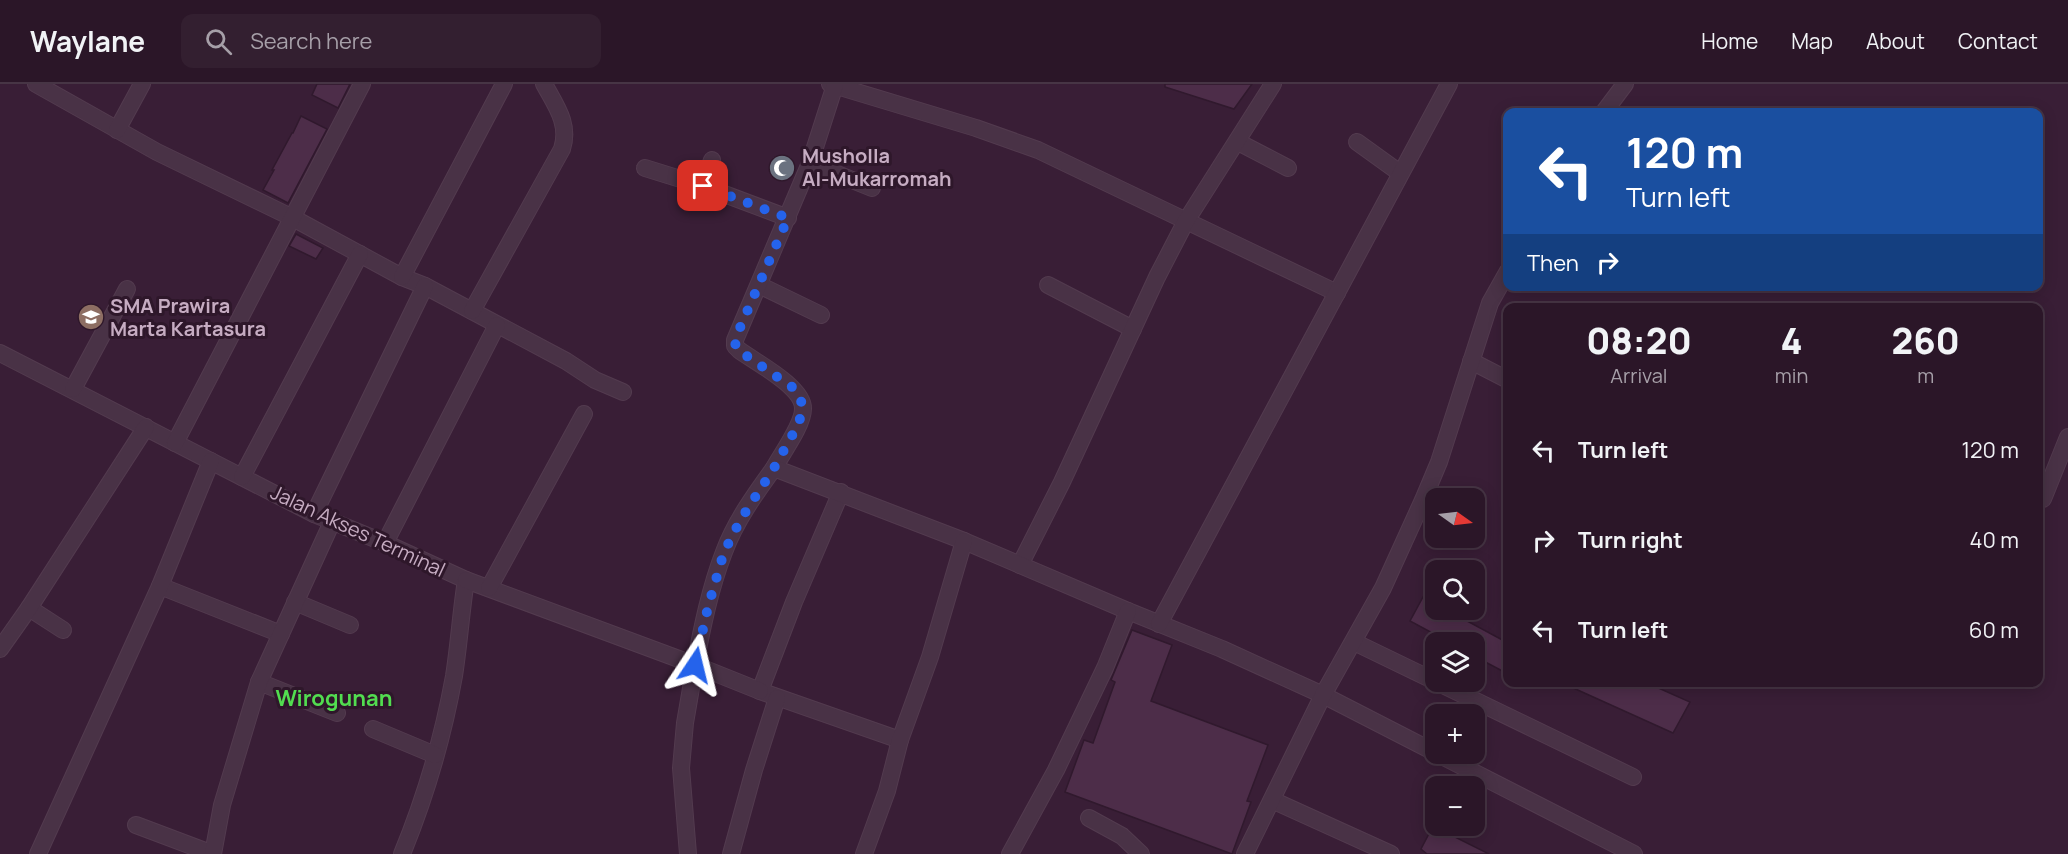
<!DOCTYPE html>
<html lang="en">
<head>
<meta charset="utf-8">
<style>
  body { margin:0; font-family:Manrope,sans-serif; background:#331f30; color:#f1f3f6; height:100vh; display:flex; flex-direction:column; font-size:22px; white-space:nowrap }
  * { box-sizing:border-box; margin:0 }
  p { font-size:20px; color:#a69fa8 }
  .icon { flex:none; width:33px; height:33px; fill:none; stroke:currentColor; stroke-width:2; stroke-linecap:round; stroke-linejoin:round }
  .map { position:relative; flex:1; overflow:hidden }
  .details { position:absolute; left:1503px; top:219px; width:540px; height:384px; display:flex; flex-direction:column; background:#2b1628; border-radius:12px; box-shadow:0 3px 15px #0003,0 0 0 2px #473545 }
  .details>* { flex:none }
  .hud { position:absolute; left:1503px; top:24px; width:540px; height:183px; border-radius:12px; box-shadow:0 3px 15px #0003,0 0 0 2px #473545; background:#1a4fa0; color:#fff; overflow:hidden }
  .needle { width:39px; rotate:104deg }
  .controls { position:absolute; left:1425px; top:404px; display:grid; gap:12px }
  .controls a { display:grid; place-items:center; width:60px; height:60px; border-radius:12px; background:#2b1628; box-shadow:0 3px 15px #0003,0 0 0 2px #473545; font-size:30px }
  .pin { position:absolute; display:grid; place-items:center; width:51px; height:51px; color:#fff; margin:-26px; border-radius:12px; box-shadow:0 3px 9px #0006 }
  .me { position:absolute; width:66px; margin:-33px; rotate:10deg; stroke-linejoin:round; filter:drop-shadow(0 0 4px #0008) }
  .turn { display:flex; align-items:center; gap:21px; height:126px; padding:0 24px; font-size:27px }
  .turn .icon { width:78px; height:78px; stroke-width:2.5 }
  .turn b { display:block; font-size:42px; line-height:51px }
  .then { display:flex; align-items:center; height:57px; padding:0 24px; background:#0003; gap:12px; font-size:22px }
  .eta { display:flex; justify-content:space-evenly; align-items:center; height:102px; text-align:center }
  .eta b { font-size:36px; font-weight:800; line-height:42px }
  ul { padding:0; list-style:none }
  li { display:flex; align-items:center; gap:18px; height:90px; padding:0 24px }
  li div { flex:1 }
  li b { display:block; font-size:22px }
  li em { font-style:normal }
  header { display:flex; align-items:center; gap:36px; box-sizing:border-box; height:84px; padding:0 30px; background:#2b1628; border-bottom:2px solid #473545 }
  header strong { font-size:28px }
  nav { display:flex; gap:33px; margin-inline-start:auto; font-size:21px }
  .search { width:420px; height:54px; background:#331f30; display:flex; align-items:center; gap:15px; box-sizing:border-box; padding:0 21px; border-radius:12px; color:#a69fa8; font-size:22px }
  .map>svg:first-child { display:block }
  .building { fill:#4d2d49; stroke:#30192d; stroke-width:1.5 }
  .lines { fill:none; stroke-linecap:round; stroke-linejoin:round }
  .minor-casing { stroke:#533b4f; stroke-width:18 }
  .minor { stroke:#493246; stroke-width:16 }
  .route { stroke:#2563eb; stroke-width:10; stroke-dasharray:0 18 }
  .labels { text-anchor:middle; stroke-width:6; stroke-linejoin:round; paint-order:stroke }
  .poi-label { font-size:20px; font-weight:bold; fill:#c6acc2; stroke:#2e172a; text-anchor:start }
  .street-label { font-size:20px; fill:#c6acc2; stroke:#2e172a }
  .quarter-label { font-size:22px; font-weight:bold; fill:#52dd50; stroke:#2e172a }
</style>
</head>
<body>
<header>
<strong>Waylane</strong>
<div class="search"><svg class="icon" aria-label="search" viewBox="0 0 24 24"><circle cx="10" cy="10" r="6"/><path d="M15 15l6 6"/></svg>Search here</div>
<nav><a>Home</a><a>Map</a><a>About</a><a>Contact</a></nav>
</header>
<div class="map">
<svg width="2068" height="770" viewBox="0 0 2068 770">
  <rect width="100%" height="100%" fill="#391e36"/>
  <!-- building -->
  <g class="building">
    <polygon points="317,0 350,0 338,24 312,11"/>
    <polygon points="1165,0 1252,0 1234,25 1165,3"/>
    <polygon points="301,32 327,45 288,119 263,106 274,86 272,86 292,49 293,49"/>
    <polygon points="296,150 323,164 316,175 289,162"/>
    <polygon points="1423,513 1436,520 1436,525 1445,525 1508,559 1508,590 1474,572 1474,558 1449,558 1410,537"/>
    <polygon points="1132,546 1172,561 1151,617 1268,661 1247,717 1251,718 1232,770 1065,708 1084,656 1093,659 1115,598 1111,596"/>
    <polygon points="1560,598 1645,598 1690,618 1673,649"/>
    <polygon points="1433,742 1489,770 1427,770 1421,765"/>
  </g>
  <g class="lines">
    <!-- minor casing -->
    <g class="minor-casing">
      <g id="minor">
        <polyline points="36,0 157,68 293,134 402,193 425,202 566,277 595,296 623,308"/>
        <polyline points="830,0 976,44 1038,66 1337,209"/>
        <polyline points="1604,28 1625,0"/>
        <polyline points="117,46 142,0"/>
        <polyline points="1238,58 1288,84"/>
        <polyline points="1357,58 1400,89"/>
        <polyline points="712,76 703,102 788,134"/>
        <polyline points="810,79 872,104"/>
        <polyline points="645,84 703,102"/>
        <polyline points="402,193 504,0"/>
        <polyline points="759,201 821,231"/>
        <polyline points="1048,201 1133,245"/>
        <path d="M472,227L562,65C570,40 556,22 544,0"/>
        <path d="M0,269L314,430L385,459L466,496C461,528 459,560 454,592C443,653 425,714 402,770"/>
        <polyline points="1471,277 1508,296"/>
        <polyline points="73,305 127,205"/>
        <polyline points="175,359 362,0"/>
        <path d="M774,384C782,369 803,341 803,325C804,303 755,278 739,266L735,262V256L810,79L835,1"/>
        <polyline points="242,393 360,170"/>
        <polyline points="841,408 794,518 760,607 900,656"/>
        <polyline points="2043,415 2068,353"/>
        <polyline points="314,430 425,202"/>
        <polyline points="385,459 497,241"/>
        <polyline points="1020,481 1062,398 1157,193 1186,137 1273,0"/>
        <path d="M466,496L695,581C702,544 710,504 724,468C735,438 755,410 774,384L964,457L1128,527L1222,565L1323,611L1436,669"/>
        <polyline points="160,502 281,550"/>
        <polyline points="489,504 584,330"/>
        <polyline points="295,518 350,541"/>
        <polyline points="29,524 63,546"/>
        <polyline points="1159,540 1449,0"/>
        <polyline points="1354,558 1633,693"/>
        <polyline points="0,565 29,524 146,343"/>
        <polyline points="259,598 337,629"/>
        <polyline points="373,645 435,671"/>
        <polyline points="1436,669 1634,770"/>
        <polyline points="1272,716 1391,770"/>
        <polyline points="1089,734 1122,752 1141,770"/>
        <polyline points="136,741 213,770"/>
        <polyline points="38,770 160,502 211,377"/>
        <polyline points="213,770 222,721 259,598 332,438"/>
        <polyline points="688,770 681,684 685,639 695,581 760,607"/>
        <polyline points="731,770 754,686 777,614"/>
        <polyline points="864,770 887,707 900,656 930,573 964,457"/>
        <polyline points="1010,770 1056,686 1105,584 1128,527"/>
        <polyline points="1245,770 1323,611 1383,504 1423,416 1439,378 1490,219 1508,187"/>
      </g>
    </g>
    <!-- minor -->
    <use href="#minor" class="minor"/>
  </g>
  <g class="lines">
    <!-- route -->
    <polyline class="route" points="695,581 708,523 724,468 741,435 774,384 798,341 803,325 800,313 792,303 738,266 735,262 739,246 788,134 703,102"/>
  </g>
  <!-- icons -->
  <defs>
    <g id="mosque-disc" transform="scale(1.35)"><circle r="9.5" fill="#6b7280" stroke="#2e172a"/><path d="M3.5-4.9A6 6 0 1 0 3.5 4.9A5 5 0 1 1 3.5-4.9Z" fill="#fff"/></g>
    <g id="school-disc" transform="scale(1.35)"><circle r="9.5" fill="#8d6e63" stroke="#2e172a"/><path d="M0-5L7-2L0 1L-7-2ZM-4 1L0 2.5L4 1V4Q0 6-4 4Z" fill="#fff"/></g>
  </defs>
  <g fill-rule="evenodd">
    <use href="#mosque-disc" x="782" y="84"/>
    <use href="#school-disc" x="91" y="233"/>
  </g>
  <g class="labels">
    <!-- poi labels -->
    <g class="poi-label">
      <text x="802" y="79">Musholla<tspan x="802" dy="23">Al-Mukarromah</tspan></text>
      <text x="110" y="229">SMA Prawira<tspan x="110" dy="23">Marta Kartasura</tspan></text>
    </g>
    <!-- street labels -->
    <g class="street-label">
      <text transform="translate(358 447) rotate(25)" y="7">Jalan Akses Terminal</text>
    </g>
    <!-- quarter labels -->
    <g class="quarter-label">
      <text x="334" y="622">Wirogunan</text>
    </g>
  </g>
</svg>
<div class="controls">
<a><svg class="needle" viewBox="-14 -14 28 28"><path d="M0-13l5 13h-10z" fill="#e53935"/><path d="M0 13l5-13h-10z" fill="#a69fa8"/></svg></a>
<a><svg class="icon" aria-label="search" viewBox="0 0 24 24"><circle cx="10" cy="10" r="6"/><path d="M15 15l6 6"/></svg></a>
<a><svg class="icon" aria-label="layers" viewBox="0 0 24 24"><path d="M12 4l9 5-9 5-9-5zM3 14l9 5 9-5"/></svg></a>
<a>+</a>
<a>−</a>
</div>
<div class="pin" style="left:703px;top:102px;background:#d93025"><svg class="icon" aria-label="arrive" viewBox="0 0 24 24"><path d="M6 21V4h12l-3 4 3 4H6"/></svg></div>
<svg class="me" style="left:695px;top:581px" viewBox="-20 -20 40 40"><path d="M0-17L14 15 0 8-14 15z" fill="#2563eb" stroke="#fff" stroke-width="4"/></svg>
<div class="hud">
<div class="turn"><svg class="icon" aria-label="left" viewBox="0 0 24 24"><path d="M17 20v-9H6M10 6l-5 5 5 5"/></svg><div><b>120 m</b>Turn left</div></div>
<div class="then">Then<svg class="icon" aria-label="right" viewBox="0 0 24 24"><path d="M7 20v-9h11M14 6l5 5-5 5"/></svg></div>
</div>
<section class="details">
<div class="eta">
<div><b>08:20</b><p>Arrival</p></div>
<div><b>4</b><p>min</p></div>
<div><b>260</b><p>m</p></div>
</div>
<ul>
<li><svg class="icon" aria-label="left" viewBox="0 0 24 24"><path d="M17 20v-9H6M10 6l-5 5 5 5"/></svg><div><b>Turn left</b></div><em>120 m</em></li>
<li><svg class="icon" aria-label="right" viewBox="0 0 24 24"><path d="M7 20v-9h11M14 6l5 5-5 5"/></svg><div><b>Turn right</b></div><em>40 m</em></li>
<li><svg class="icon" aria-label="left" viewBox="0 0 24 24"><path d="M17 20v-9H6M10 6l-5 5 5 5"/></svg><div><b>Turn left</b></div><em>60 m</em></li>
</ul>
</section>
</div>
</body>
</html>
